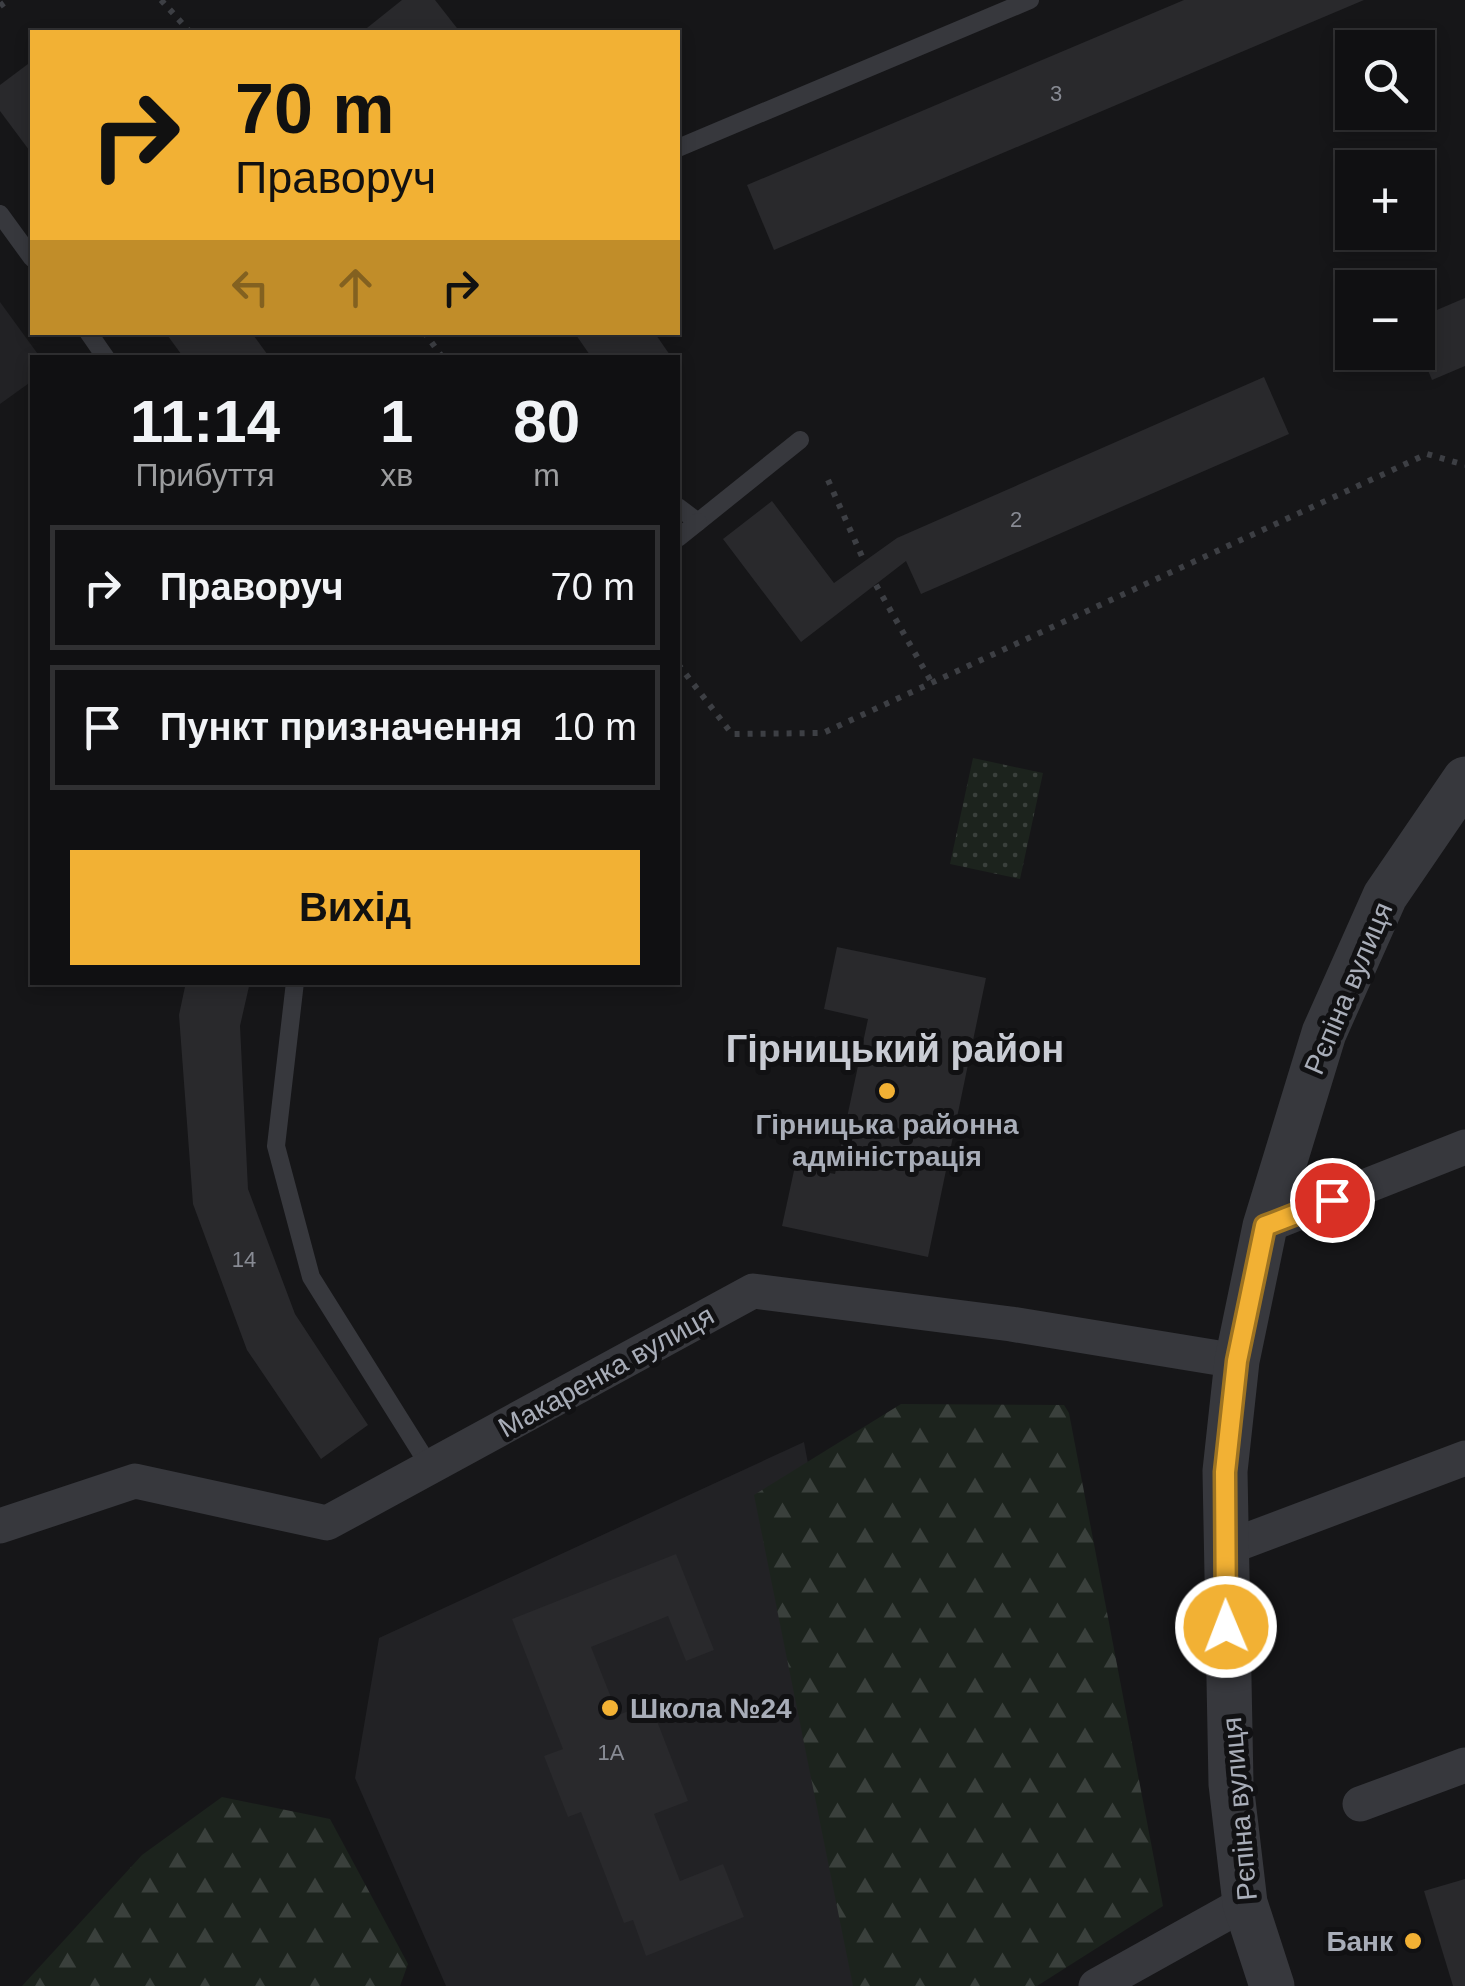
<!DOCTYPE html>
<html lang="uk">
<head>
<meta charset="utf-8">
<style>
  body { margin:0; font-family:Helvetica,sans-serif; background:#1e1e20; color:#f1f3f6; height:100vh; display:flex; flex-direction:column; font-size:38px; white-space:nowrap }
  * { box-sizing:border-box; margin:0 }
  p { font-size:32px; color:#9c9d9f }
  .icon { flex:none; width:55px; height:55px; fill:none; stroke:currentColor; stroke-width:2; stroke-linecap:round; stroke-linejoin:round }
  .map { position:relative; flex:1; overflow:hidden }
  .side { position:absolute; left:30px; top:355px; width:650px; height:630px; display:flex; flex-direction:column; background:#101012; border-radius:0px; box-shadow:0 5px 15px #0003,0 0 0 2px #303032 }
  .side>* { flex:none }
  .top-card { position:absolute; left:30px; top:30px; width:650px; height:305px; border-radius:0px; box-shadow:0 5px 15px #0003,0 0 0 2px #303032; background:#f2b134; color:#111; overflow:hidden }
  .tools { position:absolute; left:1335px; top:30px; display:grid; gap:20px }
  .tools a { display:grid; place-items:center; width:100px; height:100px; border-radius:0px; background:#101012; box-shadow:0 5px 15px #0003,0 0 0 2px #303032; font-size:50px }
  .pin { position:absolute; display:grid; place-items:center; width:85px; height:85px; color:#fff; margin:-42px; border:5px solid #fff; border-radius:50%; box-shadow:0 2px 10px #0007 }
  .me { position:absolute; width:110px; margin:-55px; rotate:359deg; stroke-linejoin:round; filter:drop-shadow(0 0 8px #0008) }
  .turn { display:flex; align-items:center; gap:35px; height:210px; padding:0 40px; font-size:45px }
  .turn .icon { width:130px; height:130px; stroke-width:2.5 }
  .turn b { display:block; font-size:70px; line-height:85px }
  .lanes { display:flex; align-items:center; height:95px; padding:0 40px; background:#0003; justify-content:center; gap:50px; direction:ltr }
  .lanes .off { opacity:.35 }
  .eta { display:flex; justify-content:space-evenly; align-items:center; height:170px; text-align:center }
  .eta b { font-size:60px; font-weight:800; line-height:70px }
  .primary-button { display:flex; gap:20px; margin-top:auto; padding:20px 40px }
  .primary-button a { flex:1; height:115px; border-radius:0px; background:#f2b134; color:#111; font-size:40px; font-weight:800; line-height:115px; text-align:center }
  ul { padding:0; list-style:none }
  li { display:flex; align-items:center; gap:30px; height:125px; margin:0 20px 15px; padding:0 20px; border:5px solid #303032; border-radius:0px }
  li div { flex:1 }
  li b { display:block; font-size:38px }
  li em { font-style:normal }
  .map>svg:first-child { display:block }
  .built { fill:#222225 }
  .forest { fill:url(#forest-firs) }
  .park { fill:url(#park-dots) }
  .building { fill:#29292c }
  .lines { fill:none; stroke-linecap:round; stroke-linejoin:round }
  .path { stroke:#3d3f44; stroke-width:6; stroke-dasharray:5 8; stroke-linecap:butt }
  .service { stroke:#37383d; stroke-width:18 }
  .minor { stroke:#37383d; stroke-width:35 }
  .tertiary { stroke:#37383d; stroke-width:45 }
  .route-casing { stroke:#9d7322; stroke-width:25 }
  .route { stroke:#f2b134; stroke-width:18 }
  .poi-dot { fill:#f2b134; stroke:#111113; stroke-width:4 }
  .labels { text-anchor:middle; stroke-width:10; stroke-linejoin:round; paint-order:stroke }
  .number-label { font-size:22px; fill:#888b94 }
  .street-label { font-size:28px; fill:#a8adb8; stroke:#111113 }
  .poi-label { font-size:28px; font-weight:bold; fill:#a8adb8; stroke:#111113 }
  .district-label { font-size:38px; font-weight:bold; fill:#c9ccd4; stroke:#111113 }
</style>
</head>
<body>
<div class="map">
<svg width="1465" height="1986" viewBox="0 0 1465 1986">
  <defs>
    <pattern id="forest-firs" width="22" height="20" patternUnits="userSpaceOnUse" patternTransform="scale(2.5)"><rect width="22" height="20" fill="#1c231d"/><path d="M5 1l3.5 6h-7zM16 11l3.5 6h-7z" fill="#3a403c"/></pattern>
    <pattern id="park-dots" width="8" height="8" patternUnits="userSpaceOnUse" patternTransform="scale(2.5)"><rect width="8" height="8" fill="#1c231d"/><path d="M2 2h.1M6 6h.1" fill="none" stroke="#3a403c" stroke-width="1.8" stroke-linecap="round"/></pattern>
  </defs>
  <rect width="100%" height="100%" fill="#161618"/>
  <!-- built -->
  <g class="built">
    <polygon points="0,302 40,357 32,358 32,381 0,404"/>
    <polygon points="804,1442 906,1986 446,1986 355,1778 379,1638"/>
  </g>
  <!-- forest -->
  <g class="forest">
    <polygon points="901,1404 1064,1405 1069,1413 1163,1906 1037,1986 853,1986 754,1495"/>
    <polygon points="222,1797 330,1819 408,1964 400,1986 22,1986 142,1855"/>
  </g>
  <!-- park -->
  <polygon class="park" points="973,758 1043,773 1020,879 950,864"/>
  <!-- building -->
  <g class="building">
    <polygon points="402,0 435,0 460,32 362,32"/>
    <polygon points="1184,0 1364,0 774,250 747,185"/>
    <polygon points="32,61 32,154 0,111 0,85"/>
    <polygon points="1465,298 1465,366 1432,380 1418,346 1418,318"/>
    <polygon points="165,332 251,332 270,358 184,358"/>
    <polygon points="574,332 654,332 672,358 592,358"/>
    <polygon points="1264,377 1289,434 921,594 906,561 801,642 723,539 772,501 834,583 897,538"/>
    <polygon points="837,947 986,978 928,1257 782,1226 795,1166 835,1174 868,1019 824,1009"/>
    <polygon points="186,982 250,982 240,1026 248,1189 295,1314 368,1425 321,1459 247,1350 193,1204 179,1015"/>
    <polygon points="676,1554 714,1650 686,1661 668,1616 591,1647 618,1715 650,1703 688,1801 654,1814 680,1881 723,1864 744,1917 646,1956 633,1920 624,1923 581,1812 568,1817 544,1756 563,1749 512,1619"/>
    <polygon points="1465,1879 1465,1986 1453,1986 1424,1891"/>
  </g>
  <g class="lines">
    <!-- path -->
    <g class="path">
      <polyline points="161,0 190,32"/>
      <polyline points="0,6 8,0"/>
      <polyline points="424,332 443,358"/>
      <polyline points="828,480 864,561"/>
      <polyline points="876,585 932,683"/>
      <polyline points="678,664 732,734 823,733 1427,454 1465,465"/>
    </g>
    <!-- service -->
    <g class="service">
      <polyline points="678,148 1030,0"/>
      <polyline points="0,214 32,258"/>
      <polyline points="88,332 106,358"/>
      <polyline points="678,507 698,522 800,440"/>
      <polyline points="678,538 698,522"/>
      <polyline points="295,982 276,1146 311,1277 430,1467"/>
    </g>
    <!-- minor -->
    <g class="minor">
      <polyline points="1265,1226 1465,1147"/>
      <polyline points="0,1526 135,1481 327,1523 753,1291 1011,1324 1237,1361"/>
      <polyline points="1224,1549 1465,1458"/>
      <polyline points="1360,1804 1465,1765"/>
      <polyline points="1096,1986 1245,1903"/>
    </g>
    <!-- tertiary -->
    <polyline class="tertiary" points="1272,1986 1245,1903 1231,1784 1225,1471 1237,1361 1265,1226 1324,1033 1385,896 1465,779"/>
  </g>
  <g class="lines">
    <!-- route casing -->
    <g class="route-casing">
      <polyline id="route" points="1226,1627 1225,1472 1237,1361 1265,1226 1332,1200"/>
    </g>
    <!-- route -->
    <use href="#route" class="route"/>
  </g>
  <!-- markers -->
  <g class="poi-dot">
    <circle cx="887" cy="1091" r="10"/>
    <circle cx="610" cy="1708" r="10"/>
    <circle cx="1413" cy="1941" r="10"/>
  </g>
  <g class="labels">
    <!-- number labels -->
    <g class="number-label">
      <text x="1056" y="101">3</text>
      <text x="1016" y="527">2</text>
      <text x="244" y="1267">14</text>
      <text x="611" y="1760">1А</text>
    </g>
    <!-- street labels -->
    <g class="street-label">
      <text transform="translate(1348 988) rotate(-67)" y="10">Рєпіна вулиця</text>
      <text transform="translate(606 1371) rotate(-29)" y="10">Макаренка вулиця</text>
      <text transform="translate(1239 1809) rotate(-95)" y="10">Рєпіна вулиця</text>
    </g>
    <!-- poi labels -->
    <g class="poi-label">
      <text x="887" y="1134">Гірницька районна<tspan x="887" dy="32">адміністрація</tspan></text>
      <text x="630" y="1718" text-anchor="start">Школа №24</text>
      <text x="1393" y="1951" text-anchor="end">Банк</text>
    </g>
    <!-- district labels -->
    <g class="district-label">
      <text x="895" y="1062">Гірницький район</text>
    </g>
  </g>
</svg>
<div class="tools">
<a><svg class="icon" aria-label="search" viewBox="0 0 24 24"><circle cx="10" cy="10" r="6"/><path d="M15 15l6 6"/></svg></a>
<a>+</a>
<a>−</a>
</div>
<div class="pin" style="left:1332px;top:1200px;background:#d93025"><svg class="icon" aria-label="arrive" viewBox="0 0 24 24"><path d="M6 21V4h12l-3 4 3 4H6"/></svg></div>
<svg class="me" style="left:1226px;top:1627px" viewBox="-20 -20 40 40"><circle r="17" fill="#f2b134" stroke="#fff" stroke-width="3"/><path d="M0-11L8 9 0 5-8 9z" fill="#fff"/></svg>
<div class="top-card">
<div class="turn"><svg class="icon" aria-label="right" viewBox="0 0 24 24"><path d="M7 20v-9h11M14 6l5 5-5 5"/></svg><div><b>70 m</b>Праворуч</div></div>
<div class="lanes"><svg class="icon off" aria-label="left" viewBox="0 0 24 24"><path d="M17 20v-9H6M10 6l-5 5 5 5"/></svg><svg class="icon off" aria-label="ahead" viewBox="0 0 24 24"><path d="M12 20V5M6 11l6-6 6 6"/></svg><svg class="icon" aria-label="right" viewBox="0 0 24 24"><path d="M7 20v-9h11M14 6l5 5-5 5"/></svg></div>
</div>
<section class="side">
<div class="eta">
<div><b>11:14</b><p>Прибуття</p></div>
<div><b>1</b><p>хв</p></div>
<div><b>80</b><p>m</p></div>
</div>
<ul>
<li><svg class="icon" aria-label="right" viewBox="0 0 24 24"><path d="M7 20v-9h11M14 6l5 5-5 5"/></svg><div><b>Праворуч</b></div><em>70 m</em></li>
<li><svg class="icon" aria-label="arrive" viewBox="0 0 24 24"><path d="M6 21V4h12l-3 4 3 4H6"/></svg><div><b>Пункт призначення</b></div><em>10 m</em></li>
</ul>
<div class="primary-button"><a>Вихід</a></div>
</section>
</div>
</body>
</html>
